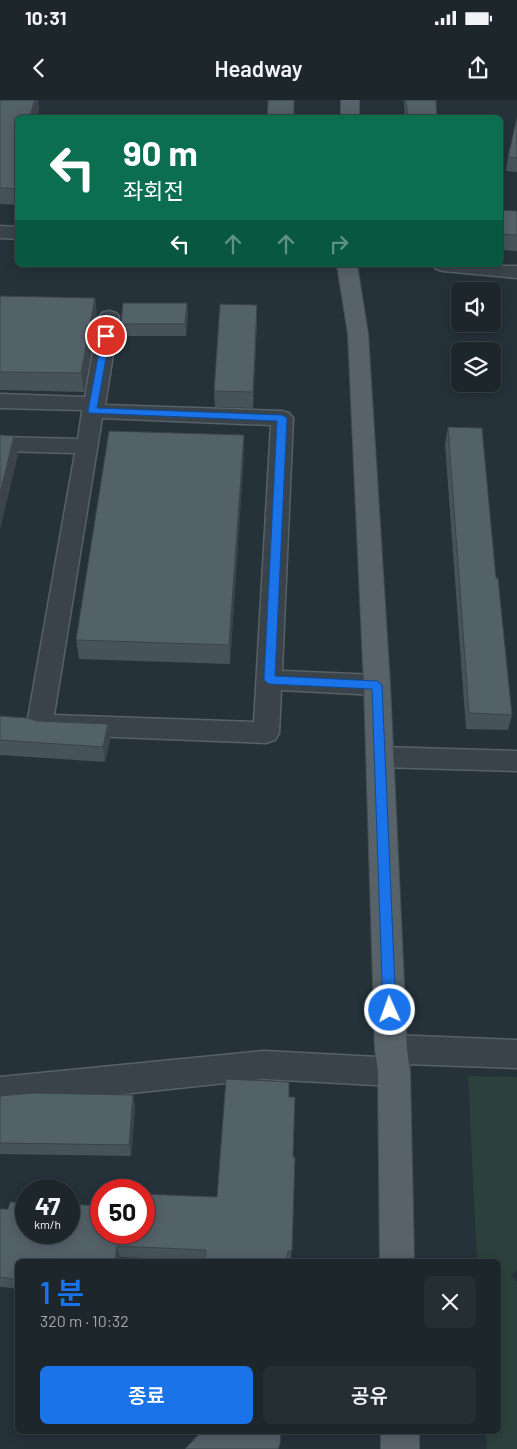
<!DOCTYPE html>
<html lang="ko">
<head>
<meta charset="utf-8">
<style>
  body { margin:0; font-family:Barlow,"Noto Sans KR",sans-serif; background:#252e33; color:#f1f3f6; height:100vh; display:flex; flex-direction:column; font-size:19px; white-space:nowrap }
  * { box-sizing:border-box; margin:0 }
  p { font-size:16px; color:#a0a5a9 }
  .icon { flex:none; width:28px; height:28px; fill:none; stroke:currentColor; stroke-width:2; stroke-linecap:round; stroke-linejoin:round }
  .map { position:relative; flex:1; overflow:hidden }
  .drawer { position:absolute; left:15px; top:1159px; width:486px; height:175px; display:flex; flex-direction:column; background:#1c262b; border-radius:8px; box-shadow:0 2px 12px #0003,0 0 0 1px #3a4347 }
  .drawer>* { flex:none }
  .banner { position:absolute; left:15px; top:15px; width:488px; height:152px; border-radius:8px; box-shadow:0 2px 12px #0003,0 0 0 1px #3a4347; background:#0b6e4f; color:#fff; overflow:hidden }
  .buttons { position:absolute; left:451px; top:182px; display:grid; gap:10px }
  .buttons a { display:grid; place-items:center; width:50px; height:50px; border-radius:8px; background:#1c262b; box-shadow:0 2px 12px #0003,0 0 0 1px #3a4347; font-size:25px }
  .speed { position:absolute; left:15px; top:1079px; display:flex; gap:10px; font-size:25px; font-weight:700; text-align:center }
  .speed>* { display:grid; place-content:center; width:65px; height:65px; border-radius:50%; background:#1c262b; box-shadow:0 2px 12px #0003,0 0 0 1px #3a4347; line-height:1 }
  .speed small { font-size:12px; font-weight:400 }
  .speed .limit { border:8px solid #d22; background:#fff; color:#111 }
  .pin { position:absolute; display:grid; place-items:center; width:42px; height:42px; color:#fff; margin:-21px; border:2px solid #fff; border-radius:50%; box-shadow:0 1px 5px #0007 }
  .me { position:absolute; width:55px; margin:-28px; rotate:358deg; stroke-linejoin:round; filter:drop-shadow(0 0 4px #0008) }
  .turn { display:flex; align-items:center; gap:18px; height:105px; padding:0 25px; font-size:22px }
  .turn .icon { width:65px; height:65px; stroke-width:2.5 }
  .turn b { display:block; font-size:35px; line-height:42px }
  .lanes { display:flex; align-items:center; height:48px; padding:0 25px; background:#0003; justify-content:center; gap:25px; direction:ltr }
  .lanes .off { opacity:.35 }
  .round { display:grid; place-items:center; flex:none; width:52px; height:52px; border-radius:8px; background:#252e33 }
  .head { display:flex; align-items:center; justify-content:space-between; height:85px; padding:0 25px }
  h1 { font-size:30px; font-weight:600; line-height:38px; color:#1a73e8 }
  .button { display:flex; gap:10px; margin-top:auto; padding:10px 25px }
  .button a { flex:1; height:58px; border-radius:8px; background:#1a73e8; color:#fff; font-size:20px; font-weight:600; line-height:58px; text-align:center }
  .button a+a { background:#252e33; color:#f1f3f6 }
  .status { display:flex; justify-content:space-between; align-items:center; height:35px; padding:0 25px; background:#1c262b; direction:ltr }
  .status svg { height:14px; fill:currentColor }
  header { display:flex; justify-content:space-between; align-items:center; height:65px; padding:0 25px; background:#1c262b; font-size:22px; font-weight:600 }
  .map>svg:first-child { display:block }
  .green { fill:#2d413c }
  .lines { fill:none; stroke-linecap:round; stroke-linejoin:round }
  .minor-casing { stroke:#576167; stroke-width:3 }
  .major-casing { stroke:#454f55; stroke-width:2 }
  .minor { fill:#394349; fill-rule:evenodd }
  .major { fill:#576369; fill-rule:evenodd }
  .wall { fill:#47535a }
  .shaded-wall { fill:#3a444a }
  .building { fill:#536169; stroke:#3a444a }
  .route { fill:#1a73e8; stroke:#114b97 }
</style>
</head>
<body>
<div class="status"><b>10:31</b><svg viewBox="0 0 49 12"><path d="M0 12V9h3v3zM5 12V6h3v6zM10 12V3h3v9zM15 12V0h3v12zM26 1h20v11H26zM47 4h2v5h-2z"/></svg></div>
<header><svg class="icon" aria-label="back" viewBox="0 0 24 24"><path d="M15 5l-7 7 7 7"/></svg>Headway<svg class="icon" aria-label="share" viewBox="0 0 24 24"><path d="M12 15V3M7 8l5-5 5 5M5 13v7h14v-7"/></svg></header>
<div class="map">
<svg width="517" height="1349" viewBox="0 0 517 1349">
  <rect width="100%" height="100%" fill="#253239"/>
  <!-- green -->
  <polygon class="green" points="468,976 517,977 517,1170 511,1175 517,1182 517,1349 487,1349 486,1331 499,1331 499,1161 477,1161"/>
  <g class="lines">
    <!-- minor casing -->
    <g class="minor-casing">
      <g id="minor">
        <polygon points="0,126 18,127 18,139 0,138"/>
        <polygon points="433,165 517,166 517,178 443,171 436,169"/>
        <path d="M109,211L116,213L119,217L105,305L282,311L289,313L293,318L282,571L377,575L386,578L389,585L386,592L377,595L281,590L279,633L275,640L266,643L40,634L31,631L27,624L75,353L0,351V337L78,339L82,312V310L0,308V294L85,297L99,217L102,213ZM102,318L271,325L254,622L54,615Z"/>
        <polygon points="380,647 517,651 517,671 380,667 371,664 367,657 371,650"/>
        <polygon points="391,935 517,940 517,968 406,964 409,972 405,982 394,986 264,979 0,1007 0,977 264,951 379,957 376,949 380,939"/>
      </g>
    </g>
    <!-- major casing -->
    <g class="major-casing">
      <g id="major">
        <rect x="341" y="0" width="18" height="18"/>
        <polygon points="337,165 357,165 368,234 390,585 407,949 410,972 414,1161 380,1161 378,972 375,949 364,585 348,234"/>
        <rect x="381" y="1331" width="38" height="18"/>
      </g>
    </g>
    <!-- minor -->
    <use href="#minor" class="minor"/>
    <!-- major -->
    <use href="#major" class="major"/>
  </g>
  <!-- wall -->
  <g class="wall">
    <polygon points="0,0 39,10 37,18 18,18 18,105 0,104"/>
    <polygon points="404,0 436,0 437,18 405,18"/>
    <polygon points="517,17 517,72 506,71 508,57"/>
    <polygon points="500,110 517,111 517,151 500,150"/>
    <polygon points="0,196 95,198 97,217 84,292 0,290"/>
    <polygon points="187,203 188,215 186,236 122,236 121,224"/>
    <polygon points="257,205 257,221 253,308 215,307 214,291"/>
    <polygon points="448,327 496,478 512,615 508,630 466,629 445,344"/>
    <polygon points="244,354 230,564 79,559 76,540"/>
    <polygon points="0,616 37,621 108,624 110,639 105,662 0,655"/>
    <polygon points="133,995 135,1007 131,1056 0,1054 0,996"/>
    <polygon points="289,997 293,1057 291,1161 205,1161 120,1157 119,1161 18,1161 18,1195 13,1188 0,1187 0,1109 101,1132 217,1097"/>
  </g>
  <!-- shaded-wall -->
  <g class="shaded-wall">
    <polygon points="35,0 38,0 39,10 37,18 29,18"/>
    <polygon points="95,198 97,217 84,292 81,273"/>
    <polygon points="187,203 188,215 186,236 185,224"/>
    <polygon points="257,205 257,221 253,308 253,292"/>
    <polygon points="244,335 244,354 230,564 229,545"/>
    <polygon points="14,336 18,355 0,430 0,394"/>
    <polygon points="108,624 110,639 105,662 103,647"/>
    <polygon points="133,995 135,1007 131,1056 129,1045"/>
    <polygon points="117,1146 120,1157 119,1161 115,1161"/>
  </g>
  <!-- building -->
  <g class="building">
    <polygon points="0,0 35,0 29,18 18,18 18,89 0,88"/>
    <polygon points="268,0 294,0 294,18 267,18"/>
    <polygon points="406,0 436,0 437,18 408,18"/>
    <polygon points="517,17 517,58 508,57"/>
    <polygon points="500,110 517,111 517,135 500,134"/>
    <polygon points="0,196 95,198 81,273 0,272"/>
    <polygon points="123,203 187,203 185,224 121,224"/>
    <polygon points="220,204 257,205 253,292 214,291"/>
    <polygon points="448,327 482,328 496,478 498,478 512,615 469,613"/>
    <polygon points="109,331 244,335 229,545 76,540"/>
    <polygon points="0,335 14,336 0,394"/>
    <polygon points="0,616 28,618 37,621 108,624 103,647 0,640"/>
    <polygon points="226,979 289,982 289,997 295,997 293,1057 295,1057 292,1151 288,1151 287,1161 205,1161 206,1150 117,1146 115,1161 18,1161 18,1186 11,1185 13,1179 0,1177 0,1109 8,1109 10,1102 26,1103 26,1132 69,1132 69,1104 101,1106 101,1132 144,1132 144,1094 217,1097"/>
    <polygon points="33,993 133,995 129,1045 0,1043 0,996"/>
    <polygon points="202,1331 281,1331 280,1345 278,1349 185,1349"/>
  </g>
  <!-- route -->
  <polygon class="route" points="106,233 110,236 97,308 282,315 287,318 275,576 377,581 382,585 396,910 394,914 390,915 385,914 383,910 372,589 269,584 264,580 277,321 89,313 88,311 102,236"/>
</svg>
<div class="buttons">
<a><svg class="icon" aria-label="sound" viewBox="0 0 24 24"><path d="M4 9h4l5-4v14l-5-4H4zM17 9q2 3 0 6"/></svg></a>
<a><svg class="icon" aria-label="layers" viewBox="0 0 24 24"><path d="M12 4l9 5-9 5-9-5zM3 14l9 5 9-5"/></svg></a>
</div>
<div class="speed"><div>47<small>km/h</small></div><div class="limit">50</div></div>
<div class="pin" style="left:106px;top:236px;background:#d93025"><svg class="icon" aria-label="arrive" viewBox="0 0 24 24"><path d="M6 21V4h12l-3 4 3 4H6"/></svg></div>
<svg class="me" style="left:390px;top:910px" viewBox="-20 -20 40 40"><circle r="17" fill="#1a73e8" stroke="#fff" stroke-width="3"/><path d="M0-11L8 9 0 5-8 9z" fill="#fff"/></svg>
<div class="banner">
<div class="turn"><svg class="icon" aria-label="left" viewBox="0 0 24 24"><path d="M17 20v-9H6M10 6l-5 5 5 5"/></svg><div><b>90 m</b>좌회전</div></div>
<div class="lanes"><svg class="icon" aria-label="left" viewBox="0 0 24 24"><path d="M17 20v-9H6M10 6l-5 5 5 5"/></svg><svg class="icon off" aria-label="ahead" viewBox="0 0 24 24"><path d="M12 20V5M6 11l6-6 6 6"/></svg><svg class="icon off" aria-label="ahead" viewBox="0 0 24 24"><path d="M12 20V5M6 11l6-6 6 6"/></svg><svg class="icon off" aria-label="right" viewBox="0 0 24 24"><path d="M7 20v-9h11M14 6l5 5-5 5"/></svg></div>
</div>
<section class="drawer">
<div class="head"><div><h1>1 분</h1><p>320 m · 10:32</p></div><a class="round"><svg class="icon" aria-label="close" viewBox="0 0 24 24"><path d="M6 6l12 12M18 6L6 18"/></svg></a></div>
<div class="button"><a>종료</a><a>공유</a></div>
</section>
</div>
</body>
</html>
